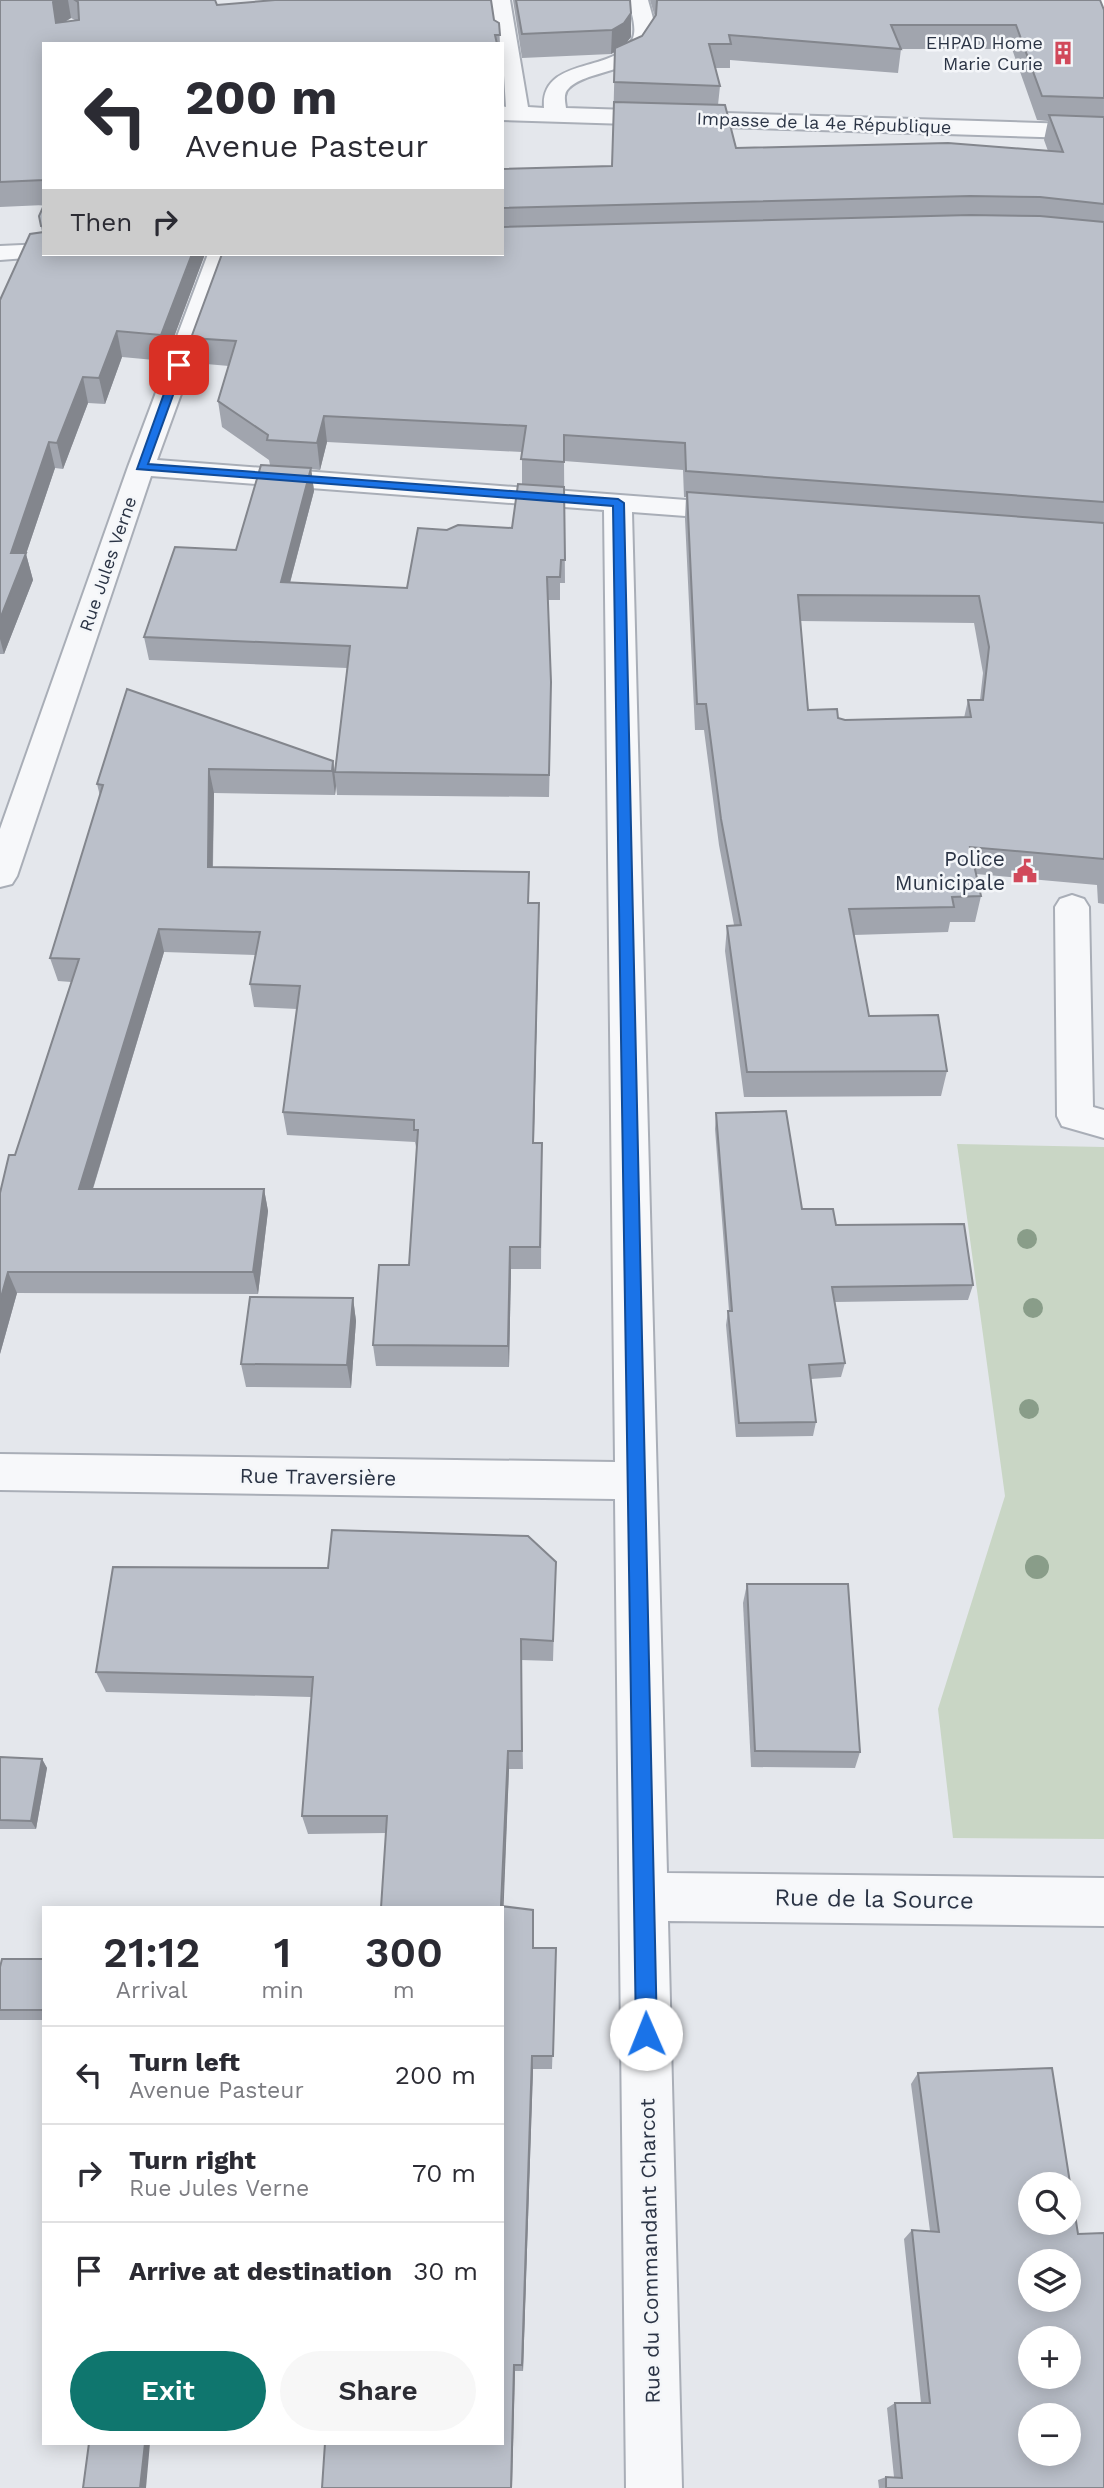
<!DOCTYPE html>
<html lang="en">
<head>
<meta charset="utf-8">
<style>
  body { margin:0; font-family:"Work Sans",sans-serif; background:#f7f7f7; color:#2b2b33; height:100vh; display:flex; flex-direction:column; font-size:26px; white-space:nowrap }
  * { box-sizing:border-box; margin:0 }
  p { font-size:23px; color:#7c7c81 }
  .icon { flex:none; width:38px; height:38px; fill:none; stroke:currentColor; stroke-width:2; stroke-linecap:round; stroke-linejoin:round }
  .map { position:relative; flex:1; overflow:hidden }
  .panel { position:absolute; left:42px; top:1906px; width:462px; height:539px; display:flex; flex-direction:column; background:#fff; border-radius:0px; box-shadow:0 4px 18px #0003 }
  .panel>* { flex:none }
  .hud { position:absolute; left:42px; top:42px; width:462px; height:214px; border-radius:0px; box-shadow:0 4px 18px #0003; background:#fff; color:#2b2b33; overflow:hidden }
  .buttons { position:absolute; left:1018px; top:2172px; display:grid; gap:14px }
  .buttons a { display:grid; place-items:center; width:63px; height:63px; border-radius:50%; background:#fff; box-shadow:0 4px 18px #0003; font-size:35px }
  .pin { position:absolute; display:grid; place-items:center; width:60px; height:60px; color:#fff; margin:-30px; border-radius:14px; box-shadow:0 4px 10px #0006 }
  .me { position:absolute; width:77px; margin:-38px; rotate:359deg; stroke-linejoin:round; filter:drop-shadow(0 0 5px #0008) }
  .turn { display:flex; align-items:center; gap:24px; height:147px; padding:0 28px; font-size:32px }
  .turn .icon { width:91px; height:91px; stroke-width:2.5 }
  .turn b { display:block; font-size:49px; line-height:60px }
  .then { display:flex; align-items:center; height:66px; padding:0 28px; background:#0003; gap:14px; font-size:26px }
  .eta { display:flex; justify-content:space-evenly; align-items:center; height:119px; text-align:center }
  .eta b { font-size:42px; font-weight:600; line-height:49px }
  .button { display:flex; gap:14px; margin-top:auto; padding:14px 28px }
  .button a { flex:1; height:80px; border-radius:42px; background:#0f766e; color:#fff; font-size:28px; font-weight:600; line-height:80px; text-align:center }
  .button a+a { background:#f7f7f7; color:#2b2b33 }
  ul { padding:0; list-style:none }
  li { display:flex; align-items:center; gap:21px; height:98px; padding:0 28px; border-top:2px solid #e1e1e2 }
  li div { flex:1 }
  li b { display:block; font-size:26px }
  li em { font-style:normal }
  .map>svg:first-child { display:block }
  .green { fill:#c9d6c5 }
  .lines { fill:none; stroke-linecap:round; stroke-linejoin:round }
  .minor-casing { stroke:#a9aeb7; stroke-width:4 }
  .minor { fill:#f7f8fa; fill-rule:evenodd }
  .tree { fill:#899d89 }
  .wall { fill:#a1a5ae; fill-rule:evenodd }
  .shaded-wall { fill:#83868d }
  .building { fill:#bbc0ca; stroke:#83868d; stroke-width:2; fill-rule:evenodd }
  .route { fill:#1a73e8; stroke:#114b97; stroke-width:2 }
  .labels { text-anchor:middle; stroke-width:5; stroke-linejoin:round; paint-order:stroke }
  .far-poi-label { font-size:18px; fill:#2b3445; stroke:#f4f6f9; text-anchor:end }
  .far-street-label { font-size:18px; fill:#2b3445; stroke:#f4f6f9 }
  .poi-label { font-size:21px; fill:#2b3445; stroke:#f4f6f9; text-anchor:end }
  .street-label { font-size:21px; fill:#2b3445; stroke:#f4f6f9 }
  .near-street-label { font-size:24px; fill:#2b3445; stroke:#f4f6f9 }
</style>
</head>
<body>
<div class="map">
<svg width="1104" height="2488" viewBox="0 0 1104 2488">
  <rect width="100%" height="100%" fill="#e4e7ec"/>
  <!-- green -->
  <polygon class="green" points="957,1144 1104,1147 1104,1839 953,1838 938,1709 1005,1496"/>
  <g class="lines">
    <!-- minor casing -->
    <g class="minor-casing">
      <g id="minor">
        <path d="M490,0H510L528,107L544,108C540,55 618,74 633,38C637,27 631,11 628,0H648C651,12 657,26 653,38C645,73 588,69 569,88C563,93 565,101 566,108L1104,125V139L502,120V106L506,107L502,44H497Z"/>
        <polygon points="1092,0 1104,0 1104,12 1097,10"/>
        <polygon points="44,244 44,254 54,254 52,256 0,260 0,246"/>
        <polygon points="208,254 232,254 157,460 739,504 749,506 753,512 749,518 739,520 632,512 667,1873 1104,1878 1104,1926 668,1921 682,2488 626,2488 615,1499 0,1490 0,1454 615,1462 604,510 151,476 17,876 12,884 0,887 0,829 128,467"/>
        <polygon points="1072,895 1084,899 1089,907 1093,1107 1104,1110 1104,1138 1062,1126 1057,1116 1055,907 1060,899"/>
      </g>
    </g>
    <!-- minor -->
    <use href="#minor" class="minor"/>
  </g>
  <!-- trees -->
  <g class="tree">
    <circle cx="1027" cy="1239" r="10"/>
    <circle cx="1033" cy="1308" r="10"/>
    <circle cx="1029" cy="1409" r="10"/>
    <circle cx="1037" cy="1567" r="12"/>
  </g>
  <!-- wall -->
  <g class="wall">
    <path d="M0,0H215L217,5L494,20L499,23L500,44H44V254H205L165,361L122,357L105,404L88,403L63,469L55,468L26,554L33,580L4,654H0V300L42,232L39,216L44,205L0,207ZM71,18L75,20L65,22Z"/>
    <path d="M513,0H630L631,37L626,43L642,36L655,17L650,0H1100L1104,10V904L1098,903L1097,885L976,874L981,896L975,922H950L948,932L854,935L869,1016L947,1071L941,1096L744,1097L725,951L727,926L734,925L719,845L704,730H695L685,519L686,497H684L683,470L564,461L565,583H560V600H548L551,704L549,797L337,795L336,786L335,795L214,793L213,867L529,903H539L534,1143H542L541,1269H511L509,1367L376,1366L373,1345L409,1265L417,1152L415,1142L287,1135L283,1112L297,1009L254,1007L250,984L255,955L164,952L93,1189H264L268,1211L258,1294L17,1293L0,1354V1193L15,1155L71,982L58,981L50,958L100,796L97,784L127,689L333,761L335,771L347,668L149,660L144,637L236,550L270,465L269,460L222,427L218,401L229,366L195,363L191,338L502,254V169L612,166L615,52L611,54L522,58ZM901,49H1012L1037,120L1048,121L1044,140L1048,151L736,148L718,105L720,86L715,68H730V60L898,73ZM327,442L522,452V484L512,528L447,530L407,588L290,583L314,491L311,469L320,470ZM800,621L974,623L983,673L980,700H968L964,718L845,720L808,710Z"/>
    <polygon points="716,1113 802,1209 836,1225 973,1285 968,1300 835,1302 845,1363 841,1377 811,1379 816,1422 813,1436 736,1437 726,1325 728,1311 729,1311 715,1129"/>
    <polygon points="353,1298 356,1321 351,1388 246,1387 241,1364"/>
    <polygon points="556,1562 553,1661 521,1660 523,1769 509,1769 503,1906 533,1948 556,1948 552,2069 533,2069 523,2371 515,2371 502,2443 386,1833 308,1834 302,1816 311,1697 106,1692 96,1672 328,1568"/>
    <polygon points="747,1584 860,1752 855,1768 751,1767 743,1603"/>
    <polygon points="0,1757 42,1759 47,1768 36,1829 0,1829"/>
    <polygon points="44,1959 44,2020 0,2020 0,1967"/>
    <polygon points="918,2073 1104,2488 879,2488 878,2480 886,2477 894,2477 887,2408 895,2403 921,2403 904,2239 912,2230 930,2231 911,2084"/>
  </g>
  <!-- shaded-wall -->
  <g class="shaded-wall">
    <polygon points="57,0 68,0 71,18 57,26 53,2"/>
    <polygon points="631,13 631,37 623,47 611,54 612,30"/>
    <polygon points="192,254 205,254 165,361 161,335"/>
    <polygon points="117,331 122,357 105,404 99,378"/>
    <polygon points="83,377 88,403 63,469 57,443"/>
    <polygon points="324,416 327,442 320,470 317,443"/>
    <polygon points="49,442 55,468 26,554 33,580 4,654 0,639 0,619 11,553"/>
    <polygon points="311,468 314,491 284,605 281,582"/>
    <polygon points="333,761 336,786 335,795 332,771"/>
    <polygon points="209,769 214,793 212,891 208,867"/>
    <polygon points="539,903 539,926 533,1166 533,1143"/>
    <polygon points="159,929 164,952 86,1211 79,1189"/>
    <polygon points="264,1189 268,1211 258,1294 253,1272"/>
    <polygon points="510,1247 511,1269 509,1367 508,1346"/>
    <polygon points="8,1272 17,1293 0,1354 0,1301"/>
    <polygon points="353,1298 356,1321 351,1388 347,1365"/>
    <polygon points="508,1751 509,1769 503,1922 502,1908"/>
    <polygon points="42,1759 47,1768 36,1829 31,1821"/>
    <polygon points="532,2056 533,2069 523,2371 522,2365"/>
    <polygon points="514,2365 515,2371 512,2488 511,2488"/>
    <polygon points="145,2443 150,2443 146,2488 140,2488"/>
  </g>
  <!-- building -->
  <g class="building">
    <polygon points="0,0 57,0 53,2 56,23 79,20 78,2 75,0 215,0 217,5 275,0 491,0 494,20 499,23 500,35 495,35 497,44 44,44 44,180 0,182"/>
    <polygon points="516,0 630,0 631,13 624,23 612,30 522,34"/>
    <polygon points="657,0 1100,0 1104,10 1104,98 1042,96 1016,25 891,25 901,49 729,35 731,44 709,44 720,86 614,82 615,48 642,36 656,15"/>
    <polygon points="614,102 725,105 736,148 948,143 1063,152 1049,115 1104,117 1104,204 1040,197 970,196 502,208 502,169 612,166"/>
    <polygon points="44,205 44,226 41,226 39,216"/>
    <polygon points="970,215 1040,216 1104,222 1104,502 686,471 685,443 564,435 564,462 521,459 526,426 324,416 317,443 267,440 268,435 218,401 236,341 191,338 222,254 502,254 502,227"/>
    <polygon points="44,232 44,254 192,254 161,335 117,331 99,378 83,377 57,443 49,442 11,553 26,553 0,619 0,300 30,234"/>
    <polygon points="261,465 311,468 281,582 407,588 418,528 447,530 458,525 512,528 518,484 564,487 565,560 561,560 560,577 547,577 551,682 549,775 335,772 350,646 144,637 175,547 236,550"/>
    <path d="M687,492L1104,523V859L970,847L981,896L952,897L954,907L849,909L869,1016L938,1015L947,1071L747,1072L727,926L741,925L721,819L706,704H697ZM798,595L979,596L989,647L983,700H968L971,717L845,720L838,718L837,709L808,710Z"/>
    <polygon points="127,689 333,761 332,771 209,769 208,867 529,872 528,903 539,903 533,1143 542,1143 540,1247 510,1247 508,1346 373,1345 379,1265 409,1265 418,1130 414,1130 414,1120 283,1112 300,986 250,984 260,932 159,929 79,1189 264,1189 253,1272 8,1272 0,1301 0,1193 9,1155 15,1155 79,959 50,958 103,785 97,784"/>
    <polygon points="786,1111 802,1209 833,1209 836,1225 964,1224 973,1285 832,1287 845,1363 809,1365 816,1422 739,1423 728,1311 732,1311 716,1113"/>
    <polygon points="250,1297 353,1298 347,1365 241,1364"/>
    <polygon points="332,1530 528,1536 556,1562 553,1641 521,1639 522,1751 508,1751 501,1906 533,1910 533,1948 556,1948 553,2056 532,2056 522,2365 514,2365 511,2488 322,2488 325,2443 502,2443 502,1908 381,1908 387,1816 302,1816 313,1677 96,1672 113,1567 328,1568"/>
    <polygon points="747,1584 848,1584 860,1752 755,1751"/>
    <polygon points="0,1757 42,1759 31,1821 0,1820"/>
    <polygon points="2,1959 44,1959 44,2010 0,2010 0,1967"/>
    <path d="M1052,2068L1078,2234L1104,2233V2488H886V2477L902,2478L895,2403H930L912,2230L939,2232L918,2073ZM1031,2184H1069V2222H1031ZM1031,2261H1069V2300H1031ZM1031,2338H1069V2376H1031ZM1031,2415H1069V2454H1031Z"/>
    <polygon points="89,2443 145,2443 140,2488 83,2488"/>
  </g>
  <!-- route -->
  <polygon class="route" points="175,363 184,365 148,464 618,499 624,503 657,2034 654,2042 646,2045 639,2042 636,2034 613,506 137,469"/>
  <!-- icons -->
  <defs>
    <g id="building-bare" transform="scale(1.89)"><path d="M-4-6H4V6H1V3H-1V6H-4ZM-2.5-4.3h1.7v1.8h-1.7ZM.8-4.3h1.7v1.8H.8ZM-2.5-1h1.7V.8h-1.7ZM.8-1h1.7V.8H.8Z" fill="#d1495b" stroke="#f4f6f9" stroke-width="2.5" paint-order="stroke"/></g>
    <g id="civic-bare" transform="scale(1.89)"><path d="M-.6-6.5H3V-4.5H.6V-3L4-1V1h2V6H-6V1h2V-1L-.6-3ZM-1.2 2.5V6h2.4V2.5Z" fill="#d1495b" stroke="#f4f6f9" stroke-width="2.5" paint-order="stroke"/></g>
  </defs>
  <g fill-rule="evenodd">
    <use href="#building-bare" x="1063" y="53"/>
    <use href="#civic-bare" x="1025" y="871"/>
  </g>
  <g class="labels">
    <!-- far-poi labels -->
    <g class="far-poi-label">
      <text x="1043" y="49">EHPAD Home<tspan x="1043" dy="21">Marie Curie</tspan></text>
    </g>
    <!-- far-street labels -->
    <g class="far-street-label">
      <text transform="translate(824 123) rotate(2)" y="6">Impasse de la 4e République</text>
      <text transform="translate(108 564) rotate(-71)" y="6">Rue Jules Verne</text>
    </g>
    <!-- poi labels -->
    <g class="poi-label">
      <text x="1005" y="866">Police<tspan x="1005" dy="24">Municipale</tspan></text>
    </g>
    <!-- street labels -->
    <g class="street-label">
      <text transform="translate(318 1477) rotate(1)" y="7">Rue Traversière</text>
      <text transform="translate(650 2251) rotate(-91)" y="7">Rue du Commandant Charcot</text>
    </g>
    <!-- near-street labels -->
    <g class="near-street-label">
      <text transform="translate(874 1899) rotate(1)" y="8">Rue de la Source</text>
    </g>
  </g>
</svg>
<div class="buttons">
<a><svg class="icon" aria-label="search" viewBox="0 0 24 24"><circle cx="10" cy="10" r="6"/><path d="M15 15l6 6"/></svg></a>
<a><svg class="icon" aria-label="layers" viewBox="0 0 24 24"><path d="M12 4l9 5-9 5-9-5zM3 14l9 5 9-5"/></svg></a>
<a>+</a>
<a>−</a>
</div>
<div class="pin" style="left:179px;top:365px;background:#d93025"><svg class="icon" aria-label="arrive" viewBox="0 0 24 24"><path d="M6 21V4h12l-3 4 3 4H6"/></svg></div>
<svg class="me" style="left:646px;top:2034px" viewBox="-20 -20 40 40"><circle r="19" fill="#fff"/><path d="M0-13L10 11 0 6-10 11z" fill="#1a73e8"/></svg>
<div class="hud">
<div class="turn"><svg class="icon" aria-label="left" viewBox="0 0 24 24"><path d="M17 20v-9H6M10 6l-5 5 5 5"/></svg><div><b>200 m</b>Avenue Pasteur</div></div>
<div class="then">Then<svg class="icon" aria-label="right" viewBox="0 0 24 24"><path d="M7 20v-9h11M14 6l5 5-5 5"/></svg></div>
</div>
<section class="panel">
<div class="eta">
<div><b>21:12</b><p>Arrival</p></div>
<div><b>1</b><p>min</p></div>
<div><b>300</b><p>m</p></div>
</div>
<ul>
<li><svg class="icon" aria-label="left" viewBox="0 0 24 24"><path d="M17 20v-9H6M10 6l-5 5 5 5"/></svg><div><b>Turn left</b><p>Avenue Pasteur</p></div><em>200 m</em></li>
<li><svg class="icon" aria-label="right" viewBox="0 0 24 24"><path d="M7 20v-9h11M14 6l5 5-5 5"/></svg><div><b>Turn right</b><p>Rue Jules Verne</p></div><em>70 m</em></li>
<li><svg class="icon" aria-label="arrive" viewBox="0 0 24 24"><path d="M6 21V4h12l-3 4 3 4H6"/></svg><div><b>Arrive at destination</b></div><em>30 m</em></li>
</ul>
<div class="button"><a>Exit</a><a>Share</a></div>
</section>
</div>
</body>
</html>
